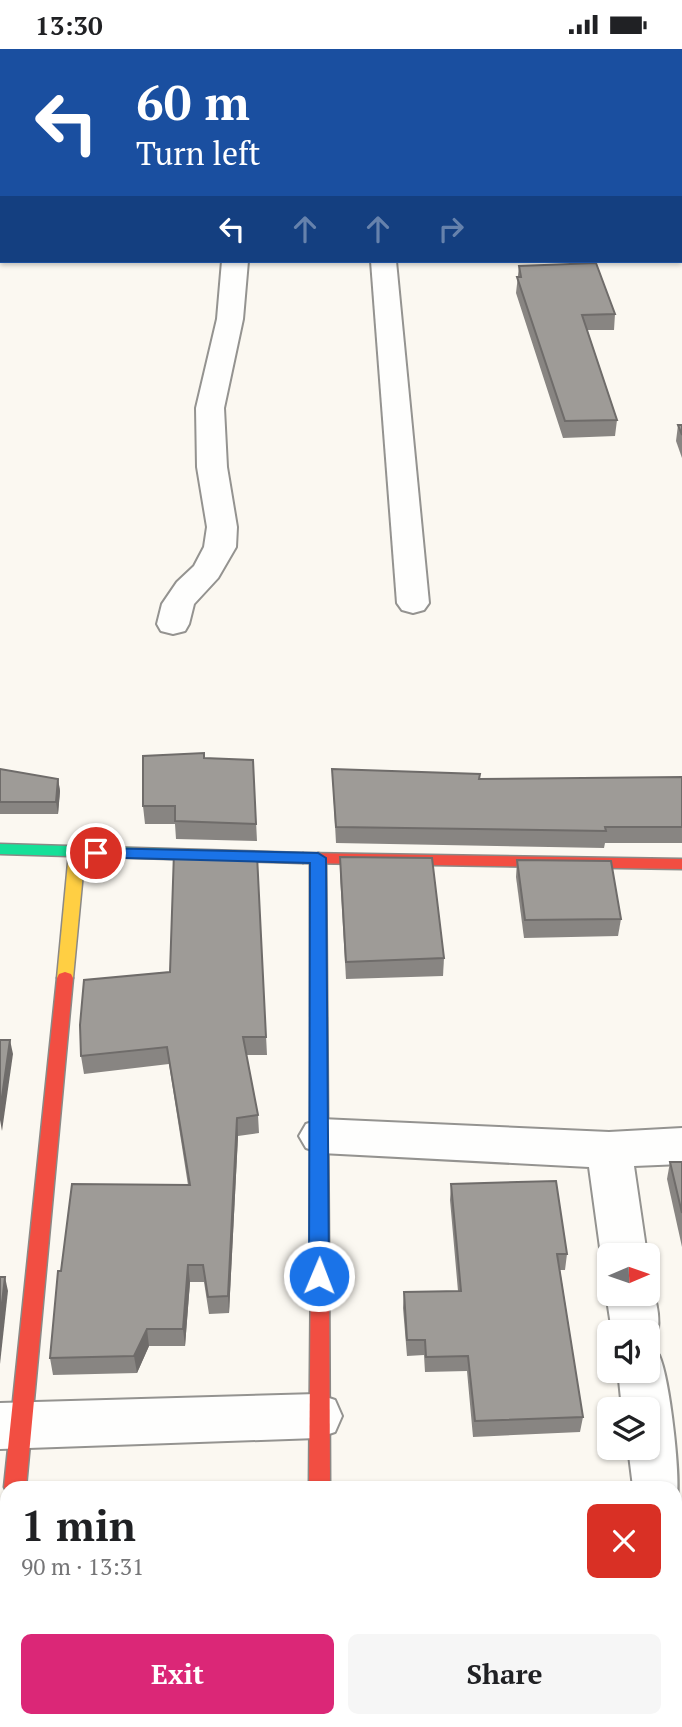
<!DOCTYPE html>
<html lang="en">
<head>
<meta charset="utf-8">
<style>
  body { margin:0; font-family:"PT Serif",serif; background:#f6f6f6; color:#202124; height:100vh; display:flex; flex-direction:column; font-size:26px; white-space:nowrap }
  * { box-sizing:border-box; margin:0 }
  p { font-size:23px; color:#757577 }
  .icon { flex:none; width:38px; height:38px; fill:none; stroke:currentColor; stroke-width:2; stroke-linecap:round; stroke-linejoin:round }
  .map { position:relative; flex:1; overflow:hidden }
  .sheet { position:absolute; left:0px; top:1432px; width:682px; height:247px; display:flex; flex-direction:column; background:#fff; border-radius:21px 21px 0 0; box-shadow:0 2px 5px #0004 }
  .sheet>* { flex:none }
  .hud { position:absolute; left:0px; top:0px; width:682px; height:214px; box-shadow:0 2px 5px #0004; background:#1a4fa0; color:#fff; overflow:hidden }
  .needle { width:46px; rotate:88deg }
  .controls { position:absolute; left:597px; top:1194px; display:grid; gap:14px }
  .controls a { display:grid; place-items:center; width:63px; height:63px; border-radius:10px; background:#fff; box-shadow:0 2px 5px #0004; font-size:35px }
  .pin { position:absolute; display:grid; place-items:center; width:60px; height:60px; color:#fff; margin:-30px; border:4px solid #fff; border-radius:50%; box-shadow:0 2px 7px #0007 }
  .me { position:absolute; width:77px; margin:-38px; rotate:1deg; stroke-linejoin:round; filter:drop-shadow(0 0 5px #0008) }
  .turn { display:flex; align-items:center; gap:24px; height:147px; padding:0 21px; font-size:32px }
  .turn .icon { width:91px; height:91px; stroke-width:2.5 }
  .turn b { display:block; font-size:49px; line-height:60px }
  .lanes { display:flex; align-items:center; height:66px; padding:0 21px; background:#0003; justify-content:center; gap:35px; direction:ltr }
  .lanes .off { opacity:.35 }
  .round { display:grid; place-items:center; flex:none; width:74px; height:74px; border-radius:10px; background:#f6f6f6 }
  .headline { display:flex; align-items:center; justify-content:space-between; height:119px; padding:0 21px }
  h1 { font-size:42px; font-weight:700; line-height:52px }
  .button { display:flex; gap:14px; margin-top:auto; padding:14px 21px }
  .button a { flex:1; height:80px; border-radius:10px; background:#db2777; color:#fff; font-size:28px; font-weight:700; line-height:80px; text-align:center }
  .button a+a { background:#f6f6f6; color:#202124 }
  .status { display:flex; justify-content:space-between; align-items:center; height:49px; padding:0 35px; background:#fff; direction:ltr }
  .status svg { height:19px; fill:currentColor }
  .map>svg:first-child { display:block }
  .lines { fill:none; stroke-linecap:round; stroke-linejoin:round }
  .street-casing { stroke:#949390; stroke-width:4 }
  .fast-casing { stroke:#8b8986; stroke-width:3 }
  .slow-casing { stroke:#8b8986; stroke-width:3 }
  .jam-casing { stroke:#8b8986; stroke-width:3 }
  .street { fill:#fefefd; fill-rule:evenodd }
  .fast { fill:#16e098; fill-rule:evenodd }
  .slow { fill:#ffcf43; fill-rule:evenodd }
  .jam { fill:#f24e42; fill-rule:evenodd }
  .wall { fill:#888582 }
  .shaded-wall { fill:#6f6c6a }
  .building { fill:#9e9b97; stroke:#6f6c6a; stroke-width:2 }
  .route { fill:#1a73e8; stroke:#114b97; stroke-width:2 }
</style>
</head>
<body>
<div class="status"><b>13:30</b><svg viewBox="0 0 49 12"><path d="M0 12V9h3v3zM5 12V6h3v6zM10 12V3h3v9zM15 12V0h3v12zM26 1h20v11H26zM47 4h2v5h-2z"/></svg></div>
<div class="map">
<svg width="682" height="1678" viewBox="0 0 682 1678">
  <rect width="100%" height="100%" fill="#fbf8f1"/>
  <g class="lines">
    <!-- street casing -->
    <g class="street-casing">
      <g id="street">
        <polygon points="156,0 180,0 181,2 157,2"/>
        <rect x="681" y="111" width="1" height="17"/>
        <polygon points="222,212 248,212 243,270 224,359 227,418 237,478 236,498 218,529 194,555 189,575 185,582 173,585 161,582 157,575 162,555 177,533 194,517 204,498 207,478 197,418 196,359 217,270"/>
        <polygon points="371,212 396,212 429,554 424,561 413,564 402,561 397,554"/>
        <polygon points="321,1070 609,1083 682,1079 682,1115 634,1117 647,1206 609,1206 609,1220 601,1206 589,1118 321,1104 306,1099 299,1087 306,1075"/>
        <path d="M648,1231C658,1252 663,1277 653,1298L648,1300V1283H612L606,1244L609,1239V1244H648Z"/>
        <path d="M648,1301L659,1306C670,1330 682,1436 676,1455V1438H633L628,1398H648V1360H622L618,1321H648Z"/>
        <polygon points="317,1345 335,1351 342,1367 335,1383 317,1389 0,1400 0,1354"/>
        <polygon points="7,1488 7,1605 0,1608 0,1490"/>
        <polygon points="676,1521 682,1523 682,1617 676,1614"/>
        <rect x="296" y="1671" width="56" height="7"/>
      </g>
    </g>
    <!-- fast casing -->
    <g class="fast-casing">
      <polygon id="fast" points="0,795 303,804 310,809 318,804 323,805 326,809 329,1205 327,1211 320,1213 313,1211 311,1205 310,810 303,814 0,805"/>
    </g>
    <!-- slow casing -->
    <g class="slow-casing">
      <g id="slow">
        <rect x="0" y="63" width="2" height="6"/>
        <polygon points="77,798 85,803 73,929 71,933 59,933 57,929 69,803"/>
      </g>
    </g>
    <!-- jam casing -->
    <g class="jam-casing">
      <g id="jam">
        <rect x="681" y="52" width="1" height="6"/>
        <polygon points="303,804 682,810 682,820 303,814 295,809"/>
        <polygon points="65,923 71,925 73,929 26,1438 7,1438 7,1444 4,1438 57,929 59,925"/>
        <polygon points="320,1197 327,1199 329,1205 330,1438 309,1438 311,1205 313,1199"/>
      </g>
    </g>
    <!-- street -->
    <use href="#street" class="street"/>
    <!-- fast -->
    <use href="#fast" class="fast"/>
    <!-- slow -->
    <use href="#slow" class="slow"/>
    <!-- jam -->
    <use href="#jam" class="jam"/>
  </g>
  <!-- wall -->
  <g class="wall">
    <polygon points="519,217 615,265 614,281 587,281 617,371 615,387 563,389 516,244"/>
    <polygon points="678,376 682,376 682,409 676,392"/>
    <polygon points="205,709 253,711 257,792 176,790 175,775 145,775 143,757"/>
    <polygon points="0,720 58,730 60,742 58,765 0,765"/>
    <polygon points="332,720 479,730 682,728 682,794 605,794 604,799 336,794"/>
    <polygon points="257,806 267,1006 246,1006 258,1066 259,1084 238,1087 229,1264 209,1265 204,1233 190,1233 185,1297 149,1297 137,1324 53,1326 50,1309 61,1222 188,1136 169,1015 84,1025 81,1007 170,923"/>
    <polygon points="340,808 444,909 443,927 346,930 340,826"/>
    <polygon points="517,811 621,870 618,887 524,889 516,828"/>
    <polygon points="670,1113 682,1113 682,1198 667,1130"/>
    <polygon points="451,1135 567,1205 565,1221 560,1221 583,1368 580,1383 473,1388 467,1322 425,1323 424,1306 407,1307 403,1259 404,1243 458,1242 450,1151"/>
  </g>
  <!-- shaded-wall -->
  <g class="shaded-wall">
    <polygon points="58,730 60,742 58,765 56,753"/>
    <polygon points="10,991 13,1005 2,1082 0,1071 0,1062"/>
    <polygon points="237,1069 238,1087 229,1264 228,1247"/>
    <polygon points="188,1216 190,1233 185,1297 183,1280"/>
    <polygon points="5,1228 8,1242 0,1315 0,1271"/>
    <polygon points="147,1280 149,1297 137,1324 134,1307"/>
  </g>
  <!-- building -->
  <g class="building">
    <polygon points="596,214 615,265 582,266 617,371 565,372 517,228 521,228 519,217"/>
    <polygon points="678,376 682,376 682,386"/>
    <polygon points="204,704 204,709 253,711 256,775 175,772 175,757 143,757 143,707"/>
    <polygon points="0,720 58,730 56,753 0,753"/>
    <polygon points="332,720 480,725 479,730 682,728 682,778 605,778 606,782 336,778"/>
    <polygon points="174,803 257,806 266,988 243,988 258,1066 237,1069 228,1247 208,1248 203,1216 188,1216 183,1280 147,1280 134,1307 50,1309 58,1222 61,1222 72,1135 190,1136 167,998 81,1007 80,976 84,931 170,923"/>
    <polygon points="340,808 432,809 444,909 346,913"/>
    <polygon points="517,811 611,812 621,870 525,871"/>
    <polygon points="0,991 10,991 0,1062"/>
    <polygon points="670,1113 682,1113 682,1164"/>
    <polygon points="556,1132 567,1205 557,1205 583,1368 475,1372 468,1307 426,1308 425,1291 407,1291 404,1243 461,1242 451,1135"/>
    <polygon points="0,1228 5,1228 0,1271"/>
  </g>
  <!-- route -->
  <polygon class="route" points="96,799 318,804 326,809 329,1227 326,1233 319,1235 312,1233 309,1227 310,814 90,808 88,804"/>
</svg>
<div class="controls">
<a><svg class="needle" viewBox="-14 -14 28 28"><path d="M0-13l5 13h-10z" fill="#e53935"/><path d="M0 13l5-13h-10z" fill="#757577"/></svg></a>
<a><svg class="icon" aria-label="sound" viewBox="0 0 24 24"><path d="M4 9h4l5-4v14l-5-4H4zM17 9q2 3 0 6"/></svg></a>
<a><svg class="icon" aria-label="layers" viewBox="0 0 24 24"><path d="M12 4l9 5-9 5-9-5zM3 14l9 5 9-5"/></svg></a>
</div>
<div class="pin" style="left:96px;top:804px;background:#d93025"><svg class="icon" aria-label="arrive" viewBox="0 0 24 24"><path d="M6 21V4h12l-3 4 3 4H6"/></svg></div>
<svg class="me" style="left:319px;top:1227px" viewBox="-20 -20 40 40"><circle r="17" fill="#1a73e8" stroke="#fff" stroke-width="3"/><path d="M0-11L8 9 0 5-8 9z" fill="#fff"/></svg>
<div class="hud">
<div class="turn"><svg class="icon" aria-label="left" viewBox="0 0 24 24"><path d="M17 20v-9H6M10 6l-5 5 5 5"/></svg><div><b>60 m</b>Turn left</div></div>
<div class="lanes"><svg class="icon" aria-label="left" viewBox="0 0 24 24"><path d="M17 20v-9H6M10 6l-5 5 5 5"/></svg><svg class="icon off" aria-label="ahead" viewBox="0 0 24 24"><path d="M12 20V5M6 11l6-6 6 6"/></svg><svg class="icon off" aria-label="ahead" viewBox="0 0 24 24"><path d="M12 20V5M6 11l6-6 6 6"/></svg><svg class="icon off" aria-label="right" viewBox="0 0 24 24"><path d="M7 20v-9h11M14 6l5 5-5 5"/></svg></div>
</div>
<section class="sheet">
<div class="headline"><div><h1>1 min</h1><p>90 m · 13:31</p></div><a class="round" style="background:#d93025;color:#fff"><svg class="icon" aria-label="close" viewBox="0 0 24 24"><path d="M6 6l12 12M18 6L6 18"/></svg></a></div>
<div class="button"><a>Exit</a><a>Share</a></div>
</section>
</div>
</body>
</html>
